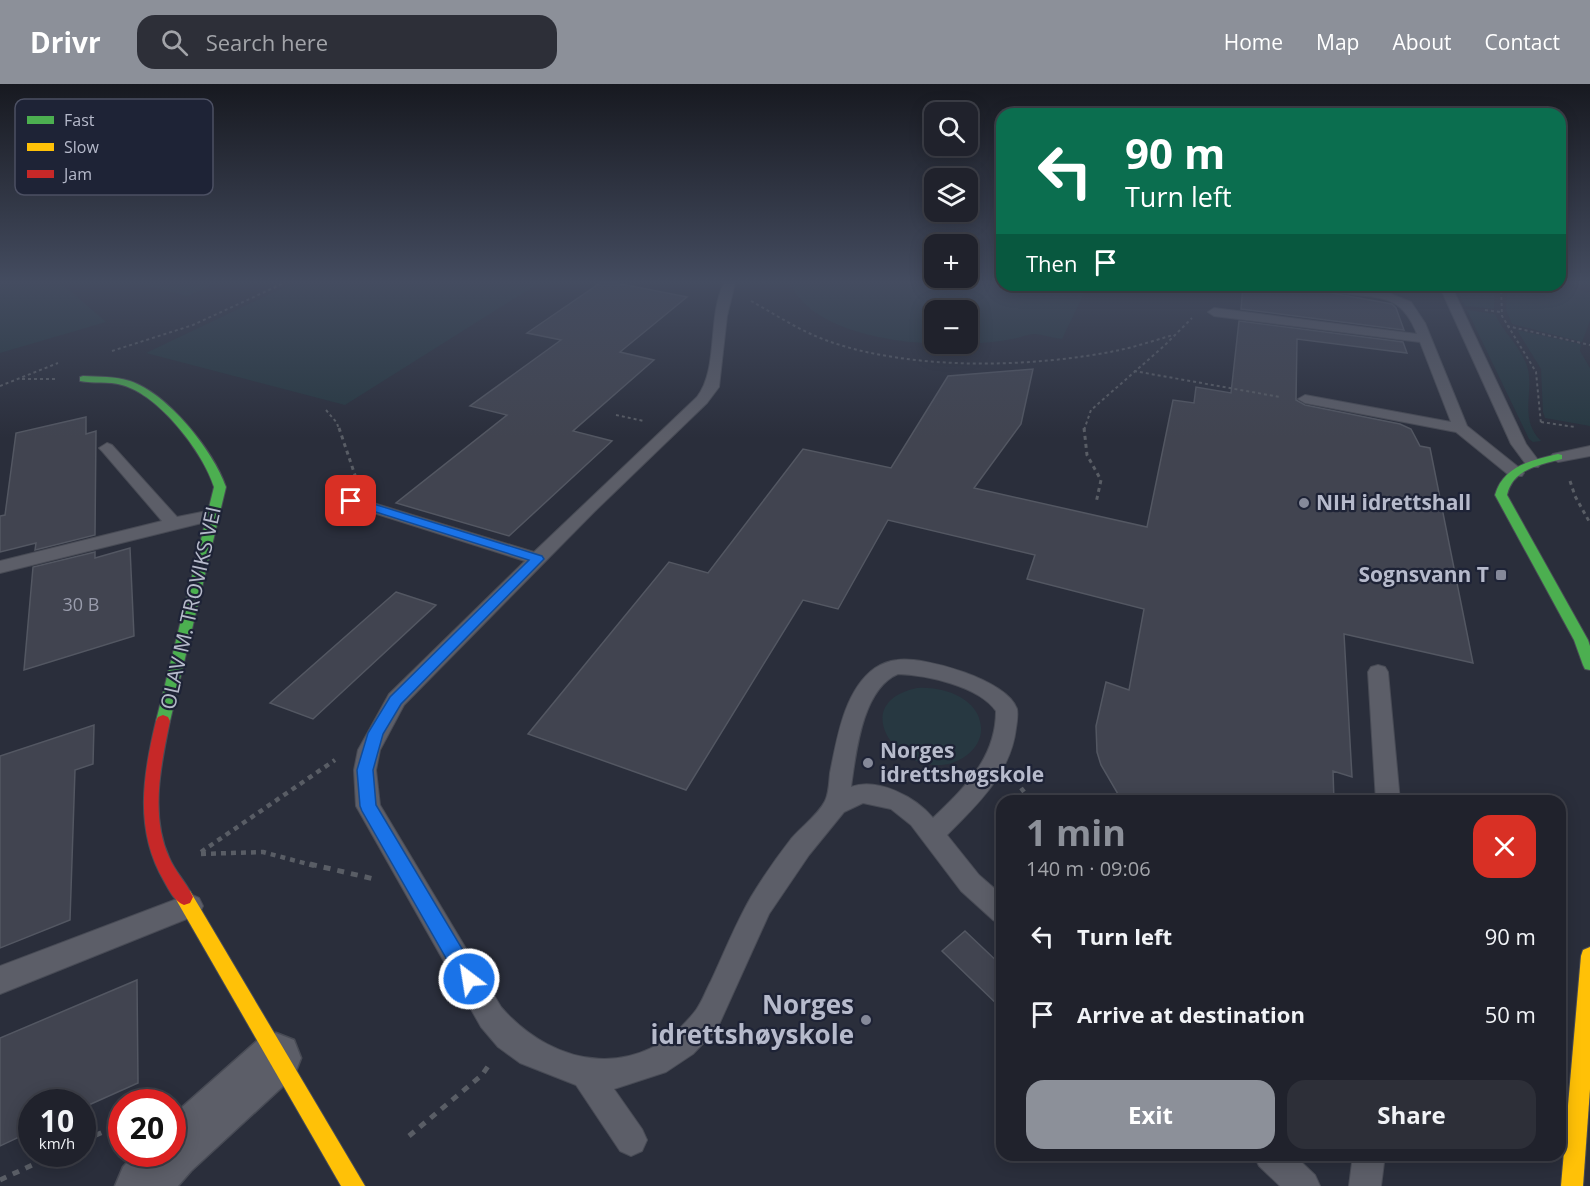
<!DOCTYPE html>
<html lang="en">
<head>
<meta charset="utf-8">
<style>
  body { margin:0; font-family:"Open Sans",sans-serif; background:#2d2f38; color:#f1f3f6; height:100vh; display:flex; flex-direction:column; font-size:22px; white-space:nowrap }
  * { box-sizing:border-box; margin:0 }
  p { font-size:20px; color:#a2a4a9 }
  .icon { flex:none; width:33px; height:33px; fill:none; stroke:currentColor; stroke-width:2; stroke-linecap:round; stroke-linejoin:round }
  .map { position:relative; flex:1; overflow:hidden }
  .side { position:absolute; left:996px; top:711px; width:570px; height:366px; display:flex; flex-direction:column; background:#20222c; border-radius:18px; box-shadow:0 3px 15px #0003,0 0 0 2px #3d3f48 }
  .side>* { flex:none }
  .banner { position:absolute; left:996px; top:24px; width:570px; height:183px; border-radius:18px; box-shadow:0 3px 15px #0003,0 0 0 2px #3d3f48; background:#0b6e4f; color:#fff; overflow:hidden }
  .buttons { position:absolute; left:924px; top:18px; display:grid; gap:12px }
  .buttons a { display:grid; place-items:center; width:54px; height:54px; border-radius:12px; background:#20222c; box-shadow:0 3px 15px #0003,0 0 0 2px #3d3f48; font-size:30px }
  .speed { position:absolute; left:18px; top:1005px; display:flex; gap:12px; font-size:30px; font-weight:700; text-align:center }
  .speed>* { display:grid; place-content:center; width:78px; height:78px; border-radius:50%; background:#20222c; box-shadow:0 3px 15px #0003,0 0 0 2px #3d3f48; line-height:1 }
  .speed small { font-size:15px; font-weight:400 }
  .speed .limit { border:9px solid #d22; background:#fff; color:#111 }
  .pin { position:absolute; display:grid; place-items:center; width:51px; height:51px; color:#fff; margin:-26px; border-radius:12px; box-shadow:0 3px 9px #0006 }
  .me { position:absolute; width:66px; margin:-33px; rotate:329deg; stroke-linejoin:round; filter:drop-shadow(0 0 4px #0008) }
  .turn { display:flex; align-items:center; gap:21px; height:126px; padding:0 30px; font-size:27px }
  .turn .icon { width:78px; height:78px; stroke-width:2.5 }
  .turn b { display:block; font-size:42px; line-height:51px }
  .then { display:flex; align-items:center; height:57px; padding:0 30px; background:#0003; gap:12px; font-size:22px }
  .round { display:grid; place-items:center; flex:none; width:63px; height:63px; border-radius:18px; background:#2d2f38 }
  .head { display:flex; align-items:center; justify-content:space-between; height:102px; padding:0 30px }
  h1 { font-size:36px; font-weight:700; line-height:45px; color:#8c9099 }
  .action { display:flex; gap:12px; margin-top:auto; padding:12px 30px }
  .action a { flex:1; height:69px; border-radius:18px; background:#8c9099; color:#fff; font-size:24px; font-weight:700; line-height:69px; text-align:center }
  .action a+a { background:#2d2f38; color:#f1f3f6 }
  ul { padding:0; list-style:none }
  li { display:flex; align-items:center; gap:18px; height:78px; padding:0 30px }
  li div { flex:1 }
  li b { display:block; font-size:22px }
  li em { font-style:normal }
  header { display:flex; align-items:center; gap:36px; box-sizing:border-box; height:84px; padding:0 30px; background:#8c9099; color:#fff }
  header strong { font-size:28px }
  nav { display:flex; gap:33px; margin-inline-start:auto; font-size:21px }
  .search { width:420px; height:54px; background:#2d2f38; display:flex; align-items:center; gap:15px; box-sizing:border-box; padding:0 21px; border-radius:18px; color:#a2a4a9; font-size:22px }
  .map>svg:first-child { display:block }
  .green { fill:#273841; fill-rule:evenodd }
  .building { fill:#414450; stroke:#535762; stroke-width:1.5 }
  .lines { fill:none; stroke-linecap:round; stroke-linejoin:round }
  .lane-casing { stroke:#484b55; stroke-width:2 }
  .street-casing { stroke:#484b55; stroke-width:3 }
  .fast-casing { stroke:#484b55; stroke-width:2 }
  .slow-casing { stroke:#484b55; stroke-width:2 }
  .jam-casing { stroke:#484b55; stroke-width:2 }
  .path-far3 { stroke:#595d65; stroke-width:2; stroke-dasharray:3 3; stroke-linecap:butt }
  .path-far2 { stroke:#595d65; stroke-width:3; stroke-dasharray:4 4; stroke-linecap:butt }
  .path-far1 { stroke:#595d65; stroke-width:4.5; stroke-dasharray:5 5; stroke-linecap:butt }
  .path { stroke:#595d65; stroke-width:5; stroke-dasharray:7 7; stroke-linecap:butt }
  .lane { fill:#5c5e68; fill-rule:evenodd }
  .street { fill:#5c5e68; fill-rule:evenodd }
  .fast { fill:#4caf50; fill-rule:evenodd }
  .slow { fill:#ffc107; fill-rule:evenodd }
  .jam { fill:#c62828; fill-rule:evenodd }
  .route { fill:#1a73e8; stroke:#114b97; stroke-width:1.5 }
  .poi-dot { fill:#858999; stroke:#1e2336; stroke-width:2 }
  .labels { text-anchor:middle; stroke-width:4.5; stroke-linejoin:round; paint-order:stroke }
  .number-label { font-size:18px; fill:#999cac }
  .poi-label { font-size:21px; font-weight:bold; fill:#b6bacb; stroke:#1e2336; text-anchor:start }
  .street-label { font-size:21px; fill:#b6bacb; stroke:#1e2336 }
  .near-poi-label { font-size:26px; font-weight:bold; fill:#b6bacb; stroke:#1e2336; text-anchor:end }
  .key { fill:#1e2336; stroke:#4c5063; stroke-width:1.5 }
  .key-label { font-size:16px; fill:#b6bacb }
</style>
</head>
<body>
<header>
<strong>Drivr</strong>
<div class="search"><svg class="icon" aria-label="search" viewBox="0 0 24 24"><circle cx="10" cy="10" r="6"/><path d="M15 15l6 6"/></svg>Search here</div>
<nav><a>Home</a><a>Map</a><a>About</a><a>Contact</a></nav>
</header>
<div class="map">
<svg width="1590" height="1102" viewBox="0 0 1590 1102">
  <rect width="100%" height="100%" fill="#2a2e3b"/>
  <!-- green -->
  <g class="green">
    <polygon points="0,199 61,199 106,238 0,269"/>
    <polygon points="137,199 217,199 187,212"/>
    <polygon points="293,199 539,199 345,321 146,269"/>
    <path d="M782,199L1088,201L1062,255C1053,254 1044,251 1035,250C1027,250 1020,254 1012,255C997,258 982,259 966,260C915,262 816,253 791,201ZM934,226H968V260H934Z"/>
    <polygon points="1455,201 1495,201 1494,225 1465,222"/>
    <polygon points="1507,201 1558,201 1590,209 1590,237 1582,258 1512,240 1506,226"/>
    <path d="M1467,226L1495,230C1503,248 1521,263 1527,282C1535,307 1518,334 1541,357L1533,358L1529,355Z"/>
    <polygon points="1517,246 1581,260 1580,267 1590,284 1590,342 1545,334 1543,328 1541,285"/>
    <path d="M917,604C941,602 979,613 981,643C982,654 976,664 967,671C914,711 837,621 917,604Z"/>
  </g>
  <!-- building -->
  <g class="building">
    <polygon points="600,199 616,199 687,213 620,268 654,276 573,347 612,357 509,452 396,419 507,331 470,322 561,256 527,249"/>
    <polygon points="1243,201 1331,201 1332,209 1392,220 1396,224 1404,246 1241,225"/>
    <polygon points="1239,237 1403,258 1407,269 1297,255 1296,316 1305,321 1400,340 1411,345 1420,362 1430,364 1473,579 1344,550 1352,693 1333,687 1334,717 1122,717 1101,681 1097,668 1096,642 1106,598 1129,606 1144,525 1027,495 1035,471 888,436 838,525 803,516 686,706 528,650 669,478 708,489 803,365 891,384 948,292 1033,285 1021,340 974,404 1147,443 1173,316 1194,319 1196,303 1231,309"/>
    <polygon points="86,333 86,350 96,347 95,451 35,466 36,459 0,468 0,432 5,431 16,349"/>
    <polygon points="130,464 134,552 24,586 33,483 95,468 95,474"/>
    <polygon points="396,508 436,521 313,635 270,619"/>
    <polygon points="94,641 93,680 75,686 70,836 0,864 0,672"/>
    <polygon points="965,847 1002,882 1002,925 942,867"/>
    <polygon points="137,896 138,999 82,1024 82,1018 32,1018 32,1047 0,1062 0,954"/>
  </g>
  <g class="lines">
    <!-- lane casing -->
    <g class="lane-casing">
      <g id="lane">
        <path d="M724,199H735L727,232L719,303L707,319L594,428L404,621L380,666L376,686L380,721L501,923C556,986 642,997 696,926C702,918 706,906 711,897C724,869 736,839 751,813C763,793 777,773 791,755C801,743 818,731 825,717C829,709 829,698 830,689C837,655 844,606 875,584C881,580 889,577 897,576C924,572 1008,596 1017,625C1018,631 1017,638 1016,644C1011,689 977,721 947,751L979,791L1002,811V840L993,836L961,807L911,741L891,725L863,719L844,728L809,771L769,830L717,945L693,970L666,988L614,1005L642,1045L647,1056L642,1067L631,1072L620,1067L576,1001L520,979L498,963L481,943L356,722L354,686L358,666L389,610L525,477L345,420L343,417L345,414H357L534,468L697,313C719,285 707,233 724,199ZM898,590C926,591 979,602 996,627C996,674 965,703 933,734C916,713 877,693 851,703C856,669 862,605 898,590Z"/>
        <polygon points="1439,201 1451,201 1526,360 1541,380 1538,383 1528,383 1511,360"/>
        <path d="M1336,202L1386,208L1411,218L1425,239L1467,342L1522,386L1524,389L1522,392H1510L1456,348L1305,319L1298,315L1305,311L1451,338L1420,258L1214,232L1208,228L1214,224L1417,250C1399,203 1372,217 1332,207V203Z"/>
        <polygon points="107,359 112,361 177,433 212,426 220,431 218,435 0,489 0,477 162,437 102,367 99,364"/>
        <polygon points="1590,362 1590,372 1558,378 1550,373 1553,370"/>
        <polygon points="1378,581 1385,583 1388,588 1400,717 1376,717 1368,588 1371,583"/>
        <polygon points="190,810 199,814 203,822 199,830 0,910 0,882"/>
        <polygon points="1254,1071 1294,1071 1315,1091 1320,1102 1280,1102 1259,1082"/>
        <polygon points="1353,1071 1385,1071 1381,1102 1349,1102"/>
      </g>
    </g>
    <!-- street casing -->
    <g class="street-casing">
      <polygon id="street" points="276,949 294,956 301,974 294,992 191,1087 178,1102 115,1102 123,1083 135,1070 172,1070 172,1032 258,956"/>
    </g>
    <!-- fast casing -->
    <g class="fast-casing">
      <g id="fast">
        <path d="M83,292C99,293 115,292 130,297C168,310 213,366 226,403L170,637L168,641H158L156,637L214,403C203,368 159,311 122,301C108,297 94,300 80,297V293Z"/>
        <path d="M1558,370L1562,371V375C1539,381 1513,385 1507,411L1588,556L1590,562V586L1585,585L1583,581L1574,556L1495,411C1503,382 1532,376 1558,370Z"/>
      </g>
    </g>
    <!-- slow casing -->
    <g class="slow-casing">
      <g id="slow">
        <polygon points="184,805 190,807 365,1102 341,1102 178,819 175,813 178,807"/>
        <polygon points="1590,863 1590,1005 1583,1102 1561,1102 1581,872 1583,866"/>
      </g>
    </g>
    <!-- jam casing -->
    <g class="jam-casing">
      <path id="jam" d="M163,631L168,633L170,637C161,680 150,731 169,773C175,788 187,799 193,813L190,819L184,821C174,817 169,806 164,797C134,746 143,691 156,637L158,633Z"/>
    </g>
    <!-- path-far3 -->
    <g class="path-far3">
      <polyline points="1501,201 1502,232 1536,288 1541,340"/>
      <path d="M751,217C776,231 800,247 828,257C912,287 1033,284 1120,266C1138,262 1156,256 1173,251"/>
      <polyline points="1485,226 1500,228"/>
      <polyline points="1507,242 1590,261"/>
      <polyline points="112,267 193,241 284,199"/>
      <polyline points="1134,287 1280,313"/>
      <polyline points="22,295 56,295"/>
      <polyline points="0,302 58,279"/>
      <polyline points="326,326 337,339 339,346"/>
      <polyline points="616,331 644,337"/>
      <polyline points="1541,338 1575,343"/>
      <polyline points="1084,346 1091,326 1164,262 1192,234"/>
    </g>
    <!-- path-far2 -->
    <g class="path-far2">
      <polyline points="339,344 356,394"/>
      <polyline points="1084,344 1087,371 1101,396 1096,419"/>
      <polyline points="1570,397 1575,412 1590,439"/>
    </g>
    <!-- path-far1 -->
    <g class="path-far1">
      <polyline points="1021,704 1031,717"/>
      <polyline points="201,768 335,676"/>
      <polyline points="201,770 263,768 315,782"/>
    </g>
    <!-- path -->
    <g class="path">
      <polyline points="310,780 374,795"/>
      <polyline points="409,1052 482,991 489,981"/>
      <polyline points="82,1057 122,1040"/>
      <polyline points="0,1096 56,1070"/>
    </g>
    <!-- lane -->
    <use href="#lane" class="lane"/>
    <!-- street -->
    <use href="#street" class="street"/>
    <!-- fast -->
    <use href="#fast" class="fast"/>
    <!-- slow -->
    <use href="#slow" class="slow"/>
    <!-- jam -->
    <use href="#jam" class="jam"/>
  </g>
  <!-- sky -->
  <linearGradient id="sky" x2="0" y2="1"><stop stop-color="#171920"/><stop offset="0.56" stop-color="#444c60"/><stop offset="1" stop-color="#444c60" stop-opacity="0"/></linearGradient>
  <rect width="1590" height="354" fill="url(#sky)"/>
  <!-- route -->
  <polygon class="route" points="351,413 542,472 544,475 401,620 383,650 373,686 376,721 476,888 479,895 476,902 469,904 462,902 362,727 360,722 357,686 368,649 390,613 529,476 347,419 347,414"/>
  <!-- markers -->
  <g class="poi-dot">
    <circle cx="1304" cy="419" r="6"/>
    <rect x="1495" y="485" width="12" height="12" rx="3"/>
    <circle cx="868" cy="679" r="6"/>
    <circle cx="866" cy="936" r="6"/>
  </g>
  <g class="labels">
    <!-- number labels -->
    <g class="number-label">
      <text x="81" y="527">30 B</text>
    </g>
    <!-- poi labels -->
    <g class="poi-label">
      <text x="1316" y="426">NIH idrettshall</text>
      <text x="1489" y="498" text-anchor="end">Sognsvann T</text>
      <text x="880" y="674">Norges<tspan x="880" dy="24">idrettshøgskole</tspan></text>
    </g>
    <!-- street labels -->
    <g class="street-label">
      <text transform="translate(191 524) rotate(-77)" y="7">OLAV M. TROVIKS VEI</text>
    </g>
    <!-- near-poi labels -->
    <g class="near-poi-label">
      <text x="854" y="930">Norges<tspan x="854" dy="30">idrettshøyskole</tspan></text>
    </g>
  </g>
  <!-- legend -->
  <rect x="15" y="15" width="198" height="96" rx="9" class="key"/>
  <rect x="27" y="32" width="27" height="8" fill="#4caf50"/>
  <rect x="27" y="59" width="27" height="8" fill="#ffc107"/>
  <rect x="27" y="86" width="27" height="8" fill="#c62828"/>
  <g class="key-label">
    <text x="64" y="42">Fast</text>
    <text x="64" y="69">Slow</text>
    <text x="64" y="96">Jam</text>
  </g>
</svg>
<div class="buttons">
<a><svg class="icon" aria-label="search" viewBox="0 0 24 24"><circle cx="10" cy="10" r="6"/><path d="M15 15l6 6"/></svg></a>
<a><svg class="icon" aria-label="layers" viewBox="0 0 24 24"><path d="M12 4l9 5-9 5-9-5zM3 14l9 5 9-5"/></svg></a>
<a>+</a>
<a>−</a>
</div>
<div class="speed"><div>10<small>km/h</small></div><div class="limit">20</div></div>
<div class="pin" style="left:351px;top:417px;background:#d93025"><svg class="icon" aria-label="arrive" viewBox="0 0 24 24"><path d="M6 21V4h12l-3 4 3 4H6"/></svg></div>
<svg class="me" style="left:469px;top:895px" viewBox="-20 -20 40 40"><circle r="17" fill="#1a73e8" stroke="#fff" stroke-width="3"/><path d="M0-11L8 9 0 5-8 9z" fill="#fff"/></svg>
<div class="banner">
<div class="turn"><svg class="icon" aria-label="left" viewBox="0 0 24 24"><path d="M17 20v-9H6M10 6l-5 5 5 5"/></svg><div><b>90 m</b>Turn left</div></div>
<div class="then">Then<svg class="icon" aria-label="arrive" viewBox="0 0 24 24"><path d="M6 21V4h12l-3 4 3 4H6"/></svg></div>
</div>
<section class="side">
<div class="head"><div><h1>1 min</h1><p>140 m · 09:06</p></div><a class="round" style="background:#d93025;color:#fff"><svg class="icon" aria-label="close" viewBox="0 0 24 24"><path d="M6 6l12 12M18 6L6 18"/></svg></a></div>
<ul>
<li><svg class="icon" aria-label="left" viewBox="0 0 24 24"><path d="M17 20v-9H6M10 6l-5 5 5 5"/></svg><div><b>Turn left</b></div><em>90 m</em></li>
<li><svg class="icon" aria-label="arrive" viewBox="0 0 24 24"><path d="M6 21V4h12l-3 4 3 4H6"/></svg><div><b>Arrive at destination</b></div><em>50 m</em></li>
</ul>
<div class="action"><a>Exit</a><a>Share</a></div>
</section>
</div>
</body>
</html>
